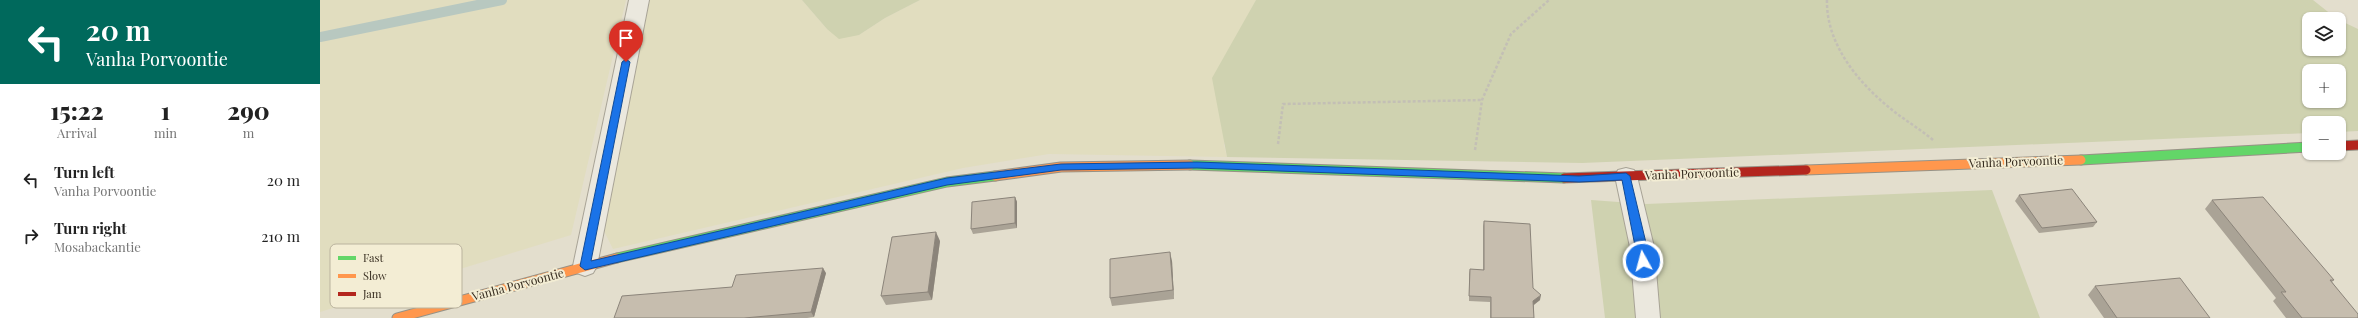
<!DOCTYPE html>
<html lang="en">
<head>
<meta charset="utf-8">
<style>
  body { margin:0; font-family:"Playfair Display",serif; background:#f2f2f2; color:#222; height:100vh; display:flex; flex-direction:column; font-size:15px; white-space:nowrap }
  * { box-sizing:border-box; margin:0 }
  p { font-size:13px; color:#767676 }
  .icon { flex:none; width:22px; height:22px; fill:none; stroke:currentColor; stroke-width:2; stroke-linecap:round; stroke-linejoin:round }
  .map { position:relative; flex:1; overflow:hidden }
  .panel { display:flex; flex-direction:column; background:#fff; width:320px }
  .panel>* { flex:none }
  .banner { background:#00695c; color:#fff; overflow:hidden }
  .controls { position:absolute; left:1982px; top:12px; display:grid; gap:8px }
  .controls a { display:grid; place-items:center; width:44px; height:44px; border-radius:8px; background:#fff; box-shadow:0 1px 3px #0004; font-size:20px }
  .pin { position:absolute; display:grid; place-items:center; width:34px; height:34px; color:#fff; margin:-41px -17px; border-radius:50% 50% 50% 0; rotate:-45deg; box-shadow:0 0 4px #0007 }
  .pin .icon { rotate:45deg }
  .me { position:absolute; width:44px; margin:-22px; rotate:353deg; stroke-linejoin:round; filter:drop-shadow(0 0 3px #0008) }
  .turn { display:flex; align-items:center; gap:14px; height:84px; padding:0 20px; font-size:18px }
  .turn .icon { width:52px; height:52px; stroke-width:2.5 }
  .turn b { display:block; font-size:28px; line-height:34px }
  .eta { display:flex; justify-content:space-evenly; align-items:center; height:68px; text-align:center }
  .eta b { font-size:24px; font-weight:800; line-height:28px }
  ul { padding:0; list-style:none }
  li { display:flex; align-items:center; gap:12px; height:56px; padding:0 20px }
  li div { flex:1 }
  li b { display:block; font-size:15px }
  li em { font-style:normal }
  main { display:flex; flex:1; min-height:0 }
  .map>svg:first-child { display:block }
  .farmland { fill:#e1ddbf }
  .green { fill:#cfd2b0; fill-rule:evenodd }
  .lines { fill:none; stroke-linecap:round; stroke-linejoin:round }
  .stream { stroke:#b8c8c0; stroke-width:10 }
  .street-casing { stroke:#a8a396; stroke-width:2 }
  .fast-casing { stroke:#979286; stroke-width:11 }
  .slow-casing { stroke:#979286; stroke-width:11 }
  .jam-casing { stroke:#979286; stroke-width:11 }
  .path { stroke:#c3bfb5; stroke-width:2.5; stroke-dasharray:3 2; stroke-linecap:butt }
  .street { fill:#ebe8de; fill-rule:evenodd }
  .fast { stroke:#63d668; stroke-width:9 }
  .slow { stroke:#ff974d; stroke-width:9 }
  .jam { stroke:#b3261e; stroke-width:9 }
  .wall { fill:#aaa396 }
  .shaded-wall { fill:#8b847a }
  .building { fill:#c6bdae; stroke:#8b847a }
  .route { fill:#1a73e8; stroke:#114b97 }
  .labels { text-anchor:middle; stroke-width:4; stroke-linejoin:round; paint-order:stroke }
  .street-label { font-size:12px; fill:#362c1f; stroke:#f3edd4 }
  .key { fill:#f3edd4; stroke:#bab39e; stroke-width:1 }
  .key-label { font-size:11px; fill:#362c1f }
</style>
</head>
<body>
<main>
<section class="panel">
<div class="banner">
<div class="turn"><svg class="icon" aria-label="left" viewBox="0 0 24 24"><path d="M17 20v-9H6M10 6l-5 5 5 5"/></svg><div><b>20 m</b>Vanha Porvoontie</div></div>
</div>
<div class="eta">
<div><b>15:22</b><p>Arrival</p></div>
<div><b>1</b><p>min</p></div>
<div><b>290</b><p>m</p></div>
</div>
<ul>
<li><svg class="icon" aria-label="left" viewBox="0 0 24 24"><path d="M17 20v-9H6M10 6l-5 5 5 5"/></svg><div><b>Turn left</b><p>Vanha Porvoontie</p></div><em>20 m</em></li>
<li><svg class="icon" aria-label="right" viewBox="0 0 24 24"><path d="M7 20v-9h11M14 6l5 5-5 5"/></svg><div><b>Turn right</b><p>Mosabackantie</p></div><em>210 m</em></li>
</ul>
</section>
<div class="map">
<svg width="2038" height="318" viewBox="0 0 2038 318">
  <rect width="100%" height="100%" fill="#e3decd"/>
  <!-- farmland -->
  <g class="farmland">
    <polygon points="0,0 306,0 251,235 0,312"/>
    <polygon points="326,0 482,0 507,29 539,35 565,18 600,0 936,0 926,20 904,145 907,157 729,154 643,168 293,249 283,229"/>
  </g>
  <!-- green -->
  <g class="green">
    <polygon points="482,0 600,0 565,18 539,35 519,39 507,29"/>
    <path d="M936,0H1993L2017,19H1989V49H2019V20L2038,29V131L2019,132V123H1989V133L1262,163L907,157L892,78ZM1989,71H2019V101H1989Z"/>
    <polygon points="1672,190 1720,318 1285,318 1271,200 1326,204"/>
  </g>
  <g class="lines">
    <!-- stream -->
    <polyline class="stream" points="0,37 182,0"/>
    <!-- street casing -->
    <g class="street-casing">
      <g id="street">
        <polygon points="309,0 329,0 277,266 273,273 265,276 257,273 253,266"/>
        <polygon points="1306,168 1314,170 1317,176 1334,247 1340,318 1316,318 1310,247 1295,176 1298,170"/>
      </g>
    </g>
    <!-- fast casing -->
    <g class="fast-casing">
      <g id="fast">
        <polyline points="1761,160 1989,147"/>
        <polyline points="870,165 1244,178"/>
        <polyline points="297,258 627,182 675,176"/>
      </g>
    </g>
    <!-- slow casing -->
    <g class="slow-casing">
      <g id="slow">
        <polyline points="1486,170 1761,160"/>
        <polyline points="675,176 741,167 870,165"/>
        <polyline points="77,318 297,258"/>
      </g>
    </g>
    <!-- jam casing -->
    <g class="jam-casing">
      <g id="jam">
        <polyline points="2019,146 2038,145"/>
        <polyline points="1244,178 1486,170"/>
      </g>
    </g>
    <!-- path -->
    <g class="path">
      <path d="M1507,0C1506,46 1541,86 1576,113C1588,122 1601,130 1613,140"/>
      <polyline points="958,144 963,104 1162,100"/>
      <polyline points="1155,150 1162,100 1191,34 1229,0"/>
    </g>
    <!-- street -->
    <use href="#street" class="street"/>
    <!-- fast -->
    <use href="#fast" class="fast"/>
    <!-- slow -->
    <use href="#slow" class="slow"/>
    <!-- jam -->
    <use href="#jam" class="jam"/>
  </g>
  <!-- wall -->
  <g class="wall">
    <polygon points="1699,195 1777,222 1773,227 1719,233 1695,201"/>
    <polygon points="695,197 697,202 697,228 653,234 651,229"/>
    <polygon points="1892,200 2014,280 2012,282 2038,318 1966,318 1953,301 1956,298 1885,209"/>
    <polygon points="1164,221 1213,288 1220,300 1214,305 1214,318 1170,318 1170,302 1149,301 1149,274 1150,269 1163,270 1163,226"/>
    <polygon points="620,241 612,300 566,305 561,296"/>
    <polygon points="852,261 854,299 792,306 790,298"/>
    <polygon points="506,273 494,317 487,318 294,318"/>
    <polygon points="1775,286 1890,318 1784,318 1768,295"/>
  </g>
  <!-- shaded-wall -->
  <g class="shaded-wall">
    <polygon points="695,197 697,202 697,228 695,223"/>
    <polygon points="616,232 620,241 612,300 608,292"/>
    <polygon points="850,252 852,261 854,299 853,290"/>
    <polygon points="503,268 506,273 494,317 491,312"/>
    <polygon points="1221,295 1220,300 1212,306 1213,301"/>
  </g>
  <!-- building -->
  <g class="building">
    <polygon points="1752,189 1777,222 1722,228 1699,195"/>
    <polygon points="695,197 695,223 651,229 652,202"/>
    <polygon points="1943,197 2014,280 2010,280 2038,314 2038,318 1982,318 1961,292 1966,292 1892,200"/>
    <polygon points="1164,221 1210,224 1213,288 1221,295 1213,301 1214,318 1171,318 1171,297 1149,296 1150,269 1164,270"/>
    <polygon points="616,232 608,292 561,296 572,237"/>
    <polygon points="850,252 853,290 790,298 790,259"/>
    <polygon points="503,268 491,312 424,318 294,318 302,296 412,287 416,275"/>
    <polygon points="1860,278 1890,318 1797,318 1775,286"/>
  </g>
  <!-- route -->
  <polygon class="route" points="306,59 310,62 271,261 627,178 741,164 877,162 1259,176 1306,173 1310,176 1327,247 1328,261 1323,265 1318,261 1302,180 1259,182 877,168 741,170 627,185 265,270 260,266 302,62"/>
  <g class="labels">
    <!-- street labels -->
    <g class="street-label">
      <text transform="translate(1696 162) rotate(-2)" y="4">Vanha Porvoontie</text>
      <text transform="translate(1372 174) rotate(-2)" y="4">Vanha Porvoontie</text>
      <text transform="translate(198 285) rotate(-15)" y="4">Vanha Porvoontie</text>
    </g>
  </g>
  <!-- legend -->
  <rect x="10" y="244" width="132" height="64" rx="6" class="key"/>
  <rect x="18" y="256" width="18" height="4" fill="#63d668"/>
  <rect x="18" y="274" width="18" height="4" fill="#ff974d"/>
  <rect x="18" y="292" width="18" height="4" fill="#b3261e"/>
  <g class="key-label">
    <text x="43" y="262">Fast</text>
    <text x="43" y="280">Slow</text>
    <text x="43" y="298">Jam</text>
  </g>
</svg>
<div class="controls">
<a><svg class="icon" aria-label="layers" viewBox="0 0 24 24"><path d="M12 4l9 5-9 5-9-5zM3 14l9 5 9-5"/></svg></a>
<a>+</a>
<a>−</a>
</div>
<div class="pin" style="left:306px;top:62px;background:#d93025"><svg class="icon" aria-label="arrive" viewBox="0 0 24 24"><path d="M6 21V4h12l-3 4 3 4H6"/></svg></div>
<svg class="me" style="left:1323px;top:261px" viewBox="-20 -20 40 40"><circle r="17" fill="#1a73e8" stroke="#fff" stroke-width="3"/><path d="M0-11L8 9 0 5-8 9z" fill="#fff"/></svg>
</div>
</main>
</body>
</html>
